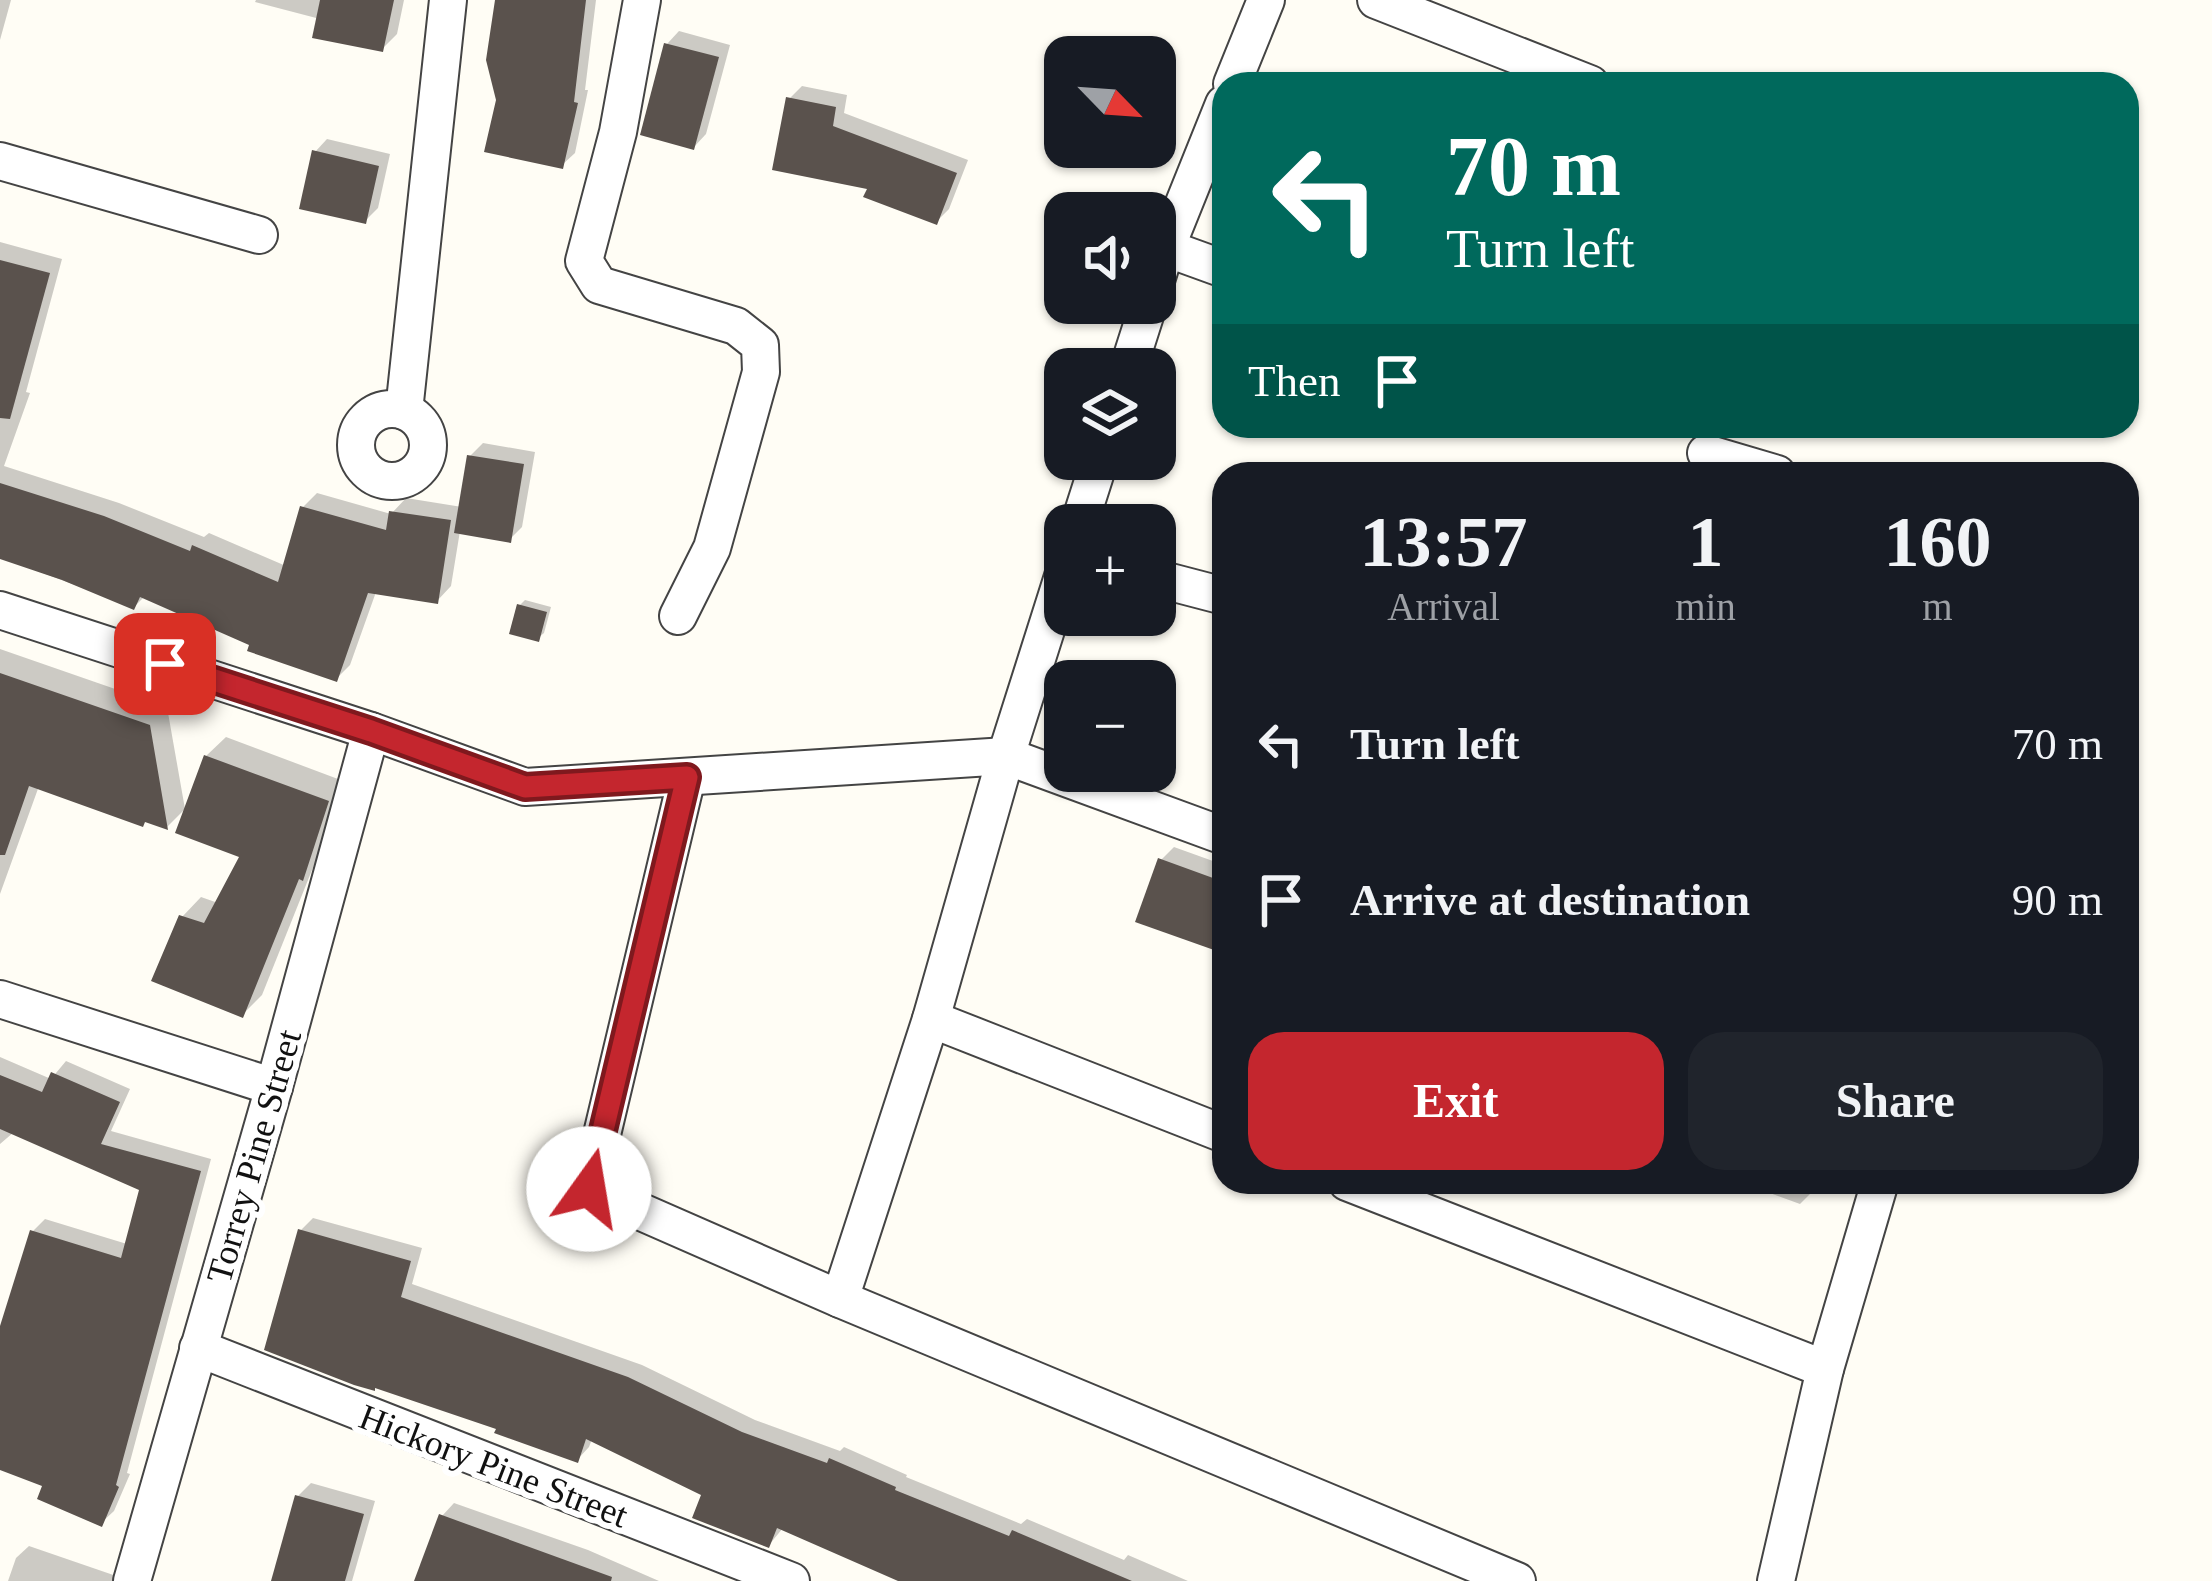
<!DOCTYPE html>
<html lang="en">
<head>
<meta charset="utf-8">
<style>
  body { margin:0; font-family:"Times New Roman",serif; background:#20242c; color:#f1f3f6; height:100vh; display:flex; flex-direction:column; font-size:45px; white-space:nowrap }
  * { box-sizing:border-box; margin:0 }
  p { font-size:39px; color:#9ea1a6 }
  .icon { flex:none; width:66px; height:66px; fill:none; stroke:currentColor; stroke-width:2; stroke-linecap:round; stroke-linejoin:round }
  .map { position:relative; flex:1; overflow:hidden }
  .details { position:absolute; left:1212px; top:462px; width:927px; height:732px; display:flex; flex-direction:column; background:#171b24; border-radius:36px; box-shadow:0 3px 9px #0004 }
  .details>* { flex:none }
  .hud { position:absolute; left:1212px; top:72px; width:927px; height:366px; border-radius:36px; box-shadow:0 3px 9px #0004; background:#00695c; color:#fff; overflow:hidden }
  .needle { width:78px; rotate:115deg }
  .controls { position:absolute; left:1044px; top:36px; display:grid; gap:24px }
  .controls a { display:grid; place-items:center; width:132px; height:132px; border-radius:24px; background:#171b24; box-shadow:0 3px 9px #0004; font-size:60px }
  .pin { position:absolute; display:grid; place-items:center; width:102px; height:102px; color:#fff; margin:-51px; border-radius:24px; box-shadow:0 6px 18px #0006 }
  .me { position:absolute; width:132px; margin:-66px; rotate:13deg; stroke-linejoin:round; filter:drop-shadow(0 0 9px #0008) }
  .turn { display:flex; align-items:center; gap:42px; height:252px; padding:0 36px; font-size:54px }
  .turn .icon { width:156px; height:156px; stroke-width:2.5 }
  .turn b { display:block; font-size:84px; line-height:102px }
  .then { display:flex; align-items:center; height:114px; padding:0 36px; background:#0003; gap:24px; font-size:45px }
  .eta { display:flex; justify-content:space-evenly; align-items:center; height:204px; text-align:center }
  .eta b { font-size:72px; font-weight:800; line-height:84px }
  .button { display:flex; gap:24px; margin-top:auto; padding:24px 36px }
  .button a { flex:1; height:138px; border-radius:36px; background:#c4262e; color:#fff; font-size:48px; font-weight:800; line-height:138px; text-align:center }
  .button a+a { background:#20242c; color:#f1f3f6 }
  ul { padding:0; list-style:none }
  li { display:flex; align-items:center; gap:36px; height:156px; padding:0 36px }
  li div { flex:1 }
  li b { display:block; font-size:45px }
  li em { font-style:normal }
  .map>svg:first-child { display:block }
  .shadow { fill:#0003 }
  .building { fill:#5a524d }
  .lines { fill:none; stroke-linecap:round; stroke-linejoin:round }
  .street-casing { stroke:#444; stroke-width:40 }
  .street { stroke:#fff; stroke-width:36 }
  .route-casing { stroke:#7f191e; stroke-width:30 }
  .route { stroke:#c4262e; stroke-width:21 }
  .labels { text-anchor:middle; stroke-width:12; stroke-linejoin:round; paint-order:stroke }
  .street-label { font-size:36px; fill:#111; stroke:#fff }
</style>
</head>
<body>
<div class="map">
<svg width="2212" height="1581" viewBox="0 0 2212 1581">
  <rect width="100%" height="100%" fill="#fffdf5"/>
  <!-- shadow -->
  <g class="shadow">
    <polygon points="0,0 11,0 0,40"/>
    <polygon points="256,0 404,0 397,34 382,49 320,19 255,2"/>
    <polygon points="498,0 596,0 585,90 588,90 575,153 562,165 499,100"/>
    <polygon points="679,31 730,45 706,134 694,147 667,44"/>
    <polygon points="802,86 847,95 844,113 968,160 949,209 936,222 871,186 789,99"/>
    <polygon points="327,139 390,154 378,208 365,221 315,152"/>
    <polygon points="0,242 62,259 26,392 30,393 4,466 119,503 204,537 209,533 286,566 303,507 317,493 391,514 406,498 462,507 470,456 483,443 535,452 522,527 510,539 460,531 451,586 437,601 376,592 350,665 336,679 145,596 134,607 0,557"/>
    <polygon points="525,600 551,607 544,633 538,638 519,606"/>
    <polygon points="0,649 167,707 185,809 167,827 39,786 0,894"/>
    <polygon points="226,737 346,782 321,858 314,865 262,995 242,1015 182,917 201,897 218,903 243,855 206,756"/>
    <polygon points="1174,847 1224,865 1224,936 1213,947 1161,860"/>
    <polygon points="0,1057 51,1079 66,1061 130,1089 111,1131 211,1159 127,1473 130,1474 114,1511 101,1523 46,1484 0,1467 0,1336 32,1232 45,1219 127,1244 142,1189 14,1132 0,1144"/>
    <polygon points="1740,1182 1816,1182 1813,1191 1800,1204"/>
    <polygon points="313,1218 422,1248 412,1284 642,1365 755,1420 840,1451 844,1447 907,1475 906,1477 1021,1524 1027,1519 1124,1560 1128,1555 1188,1581 903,1581 783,1528 769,1545 704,1493 592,1439 589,1447 577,1460 499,1427 300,1231"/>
    <polygon points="311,1483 375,1501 352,1581 274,1581 298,1496"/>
    <polygon points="454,1503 588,1550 659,1581 418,1581 442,1516"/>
    <polygon points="29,1546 125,1579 128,1581 8,1581 16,1558"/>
  </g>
  <!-- building -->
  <g class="building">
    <polygon points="320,0 394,0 383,52 312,38"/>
    <polygon points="495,0 586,0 574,102 578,103 563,169 484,152 496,100 486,60"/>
    <polygon points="664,43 719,57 694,150 640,135"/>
    <polygon points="786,97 836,107 833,126 957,173 937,225 863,197 867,189 772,170"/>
    <polygon points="312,150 379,166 366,224 299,209"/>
    <polygon points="0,260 50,273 10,419 0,418"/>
    <polygon points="467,455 524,464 511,543 454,533"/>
    <polygon points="0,483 104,516 190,551 192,545 278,582 300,506 386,530 389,511 451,520 438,604 368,593 337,682 247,651 249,645 140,597 134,610 62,580 0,559"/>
    <polygon points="517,604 547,612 539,642 509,634"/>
    <polygon points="0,673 150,725 168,830 145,822 143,827 29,786 5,855 0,855"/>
    <polygon points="204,755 329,801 303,881 299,879 243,1018 151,981 179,915 204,923 239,857 175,833"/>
    <polygon points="1158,858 1224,882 1224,922 1214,950 1135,922"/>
    <polygon points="51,1072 120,1102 101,1144 201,1171 116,1485 119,1487 102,1527 37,1499 42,1486 0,1470 0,1326 30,1230 121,1258 139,1190 0,1129 0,1075 42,1092"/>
    <polygon points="298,1229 411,1261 401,1297 628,1377 742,1432 827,1463 829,1458 896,1487 895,1490 1009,1536 1012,1530 1132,1581 898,1581 777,1528 769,1548 692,1518 701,1495 586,1439 578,1463 494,1433 496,1429 375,1388 375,1391 354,1385 264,1350"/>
    <polygon points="295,1495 364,1514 345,1581 271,1581"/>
    <polygon points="439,1514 612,1577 611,1581 414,1581"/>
  </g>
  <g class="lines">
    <!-- street casing -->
    <g class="street-casing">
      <g id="street">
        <polyline points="642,0 618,132 584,261 599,285 736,326 760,345 761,372 712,548 678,616"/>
        <polyline points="1376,0 1590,84"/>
        <polyline points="1232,84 1266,0"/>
        <polyline points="0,161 259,235"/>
        <polyline points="1166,248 1224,269"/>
        <polyline points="1155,284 1166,248 1224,104"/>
        <polyline points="1128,369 1149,303"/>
        <circle cx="392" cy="445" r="36"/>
        <polyline points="404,411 448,0"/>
        <polyline points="1706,453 1777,474"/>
        <polyline points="1079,525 1100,459"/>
        <polyline points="1155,578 1224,596"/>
        <polyline points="0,610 371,731 525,787 1006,756 1224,836"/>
        <polyline points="687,777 589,1189 840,1299 1517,1581"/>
        <polyline points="0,999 274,1087"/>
        <polyline points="931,1019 1224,1134"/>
        <polyline points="1347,1182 1825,1369"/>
        <polyline points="840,1299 931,1019 1006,756 1065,570"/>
        <polyline points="198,1348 791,1581"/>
        <polyline points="132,1581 274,1087 371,731"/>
        <polyline points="1776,1581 1825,1369 1880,1182"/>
      </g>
    </g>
    <!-- street -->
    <use href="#street" class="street"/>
  </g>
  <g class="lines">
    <!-- route casing -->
    <g class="route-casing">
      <polyline id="route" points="165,664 371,731 525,787 687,777 589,1189"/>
    </g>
    <!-- route -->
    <use href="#route" class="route"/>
  </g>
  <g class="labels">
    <!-- street labels -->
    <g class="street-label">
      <text transform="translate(253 1156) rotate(-74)" y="13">Torrey Pine Street</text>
      <text transform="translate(494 1465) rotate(21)" y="13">Hickory Pine Street</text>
    </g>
  </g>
</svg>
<div class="controls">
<a><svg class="needle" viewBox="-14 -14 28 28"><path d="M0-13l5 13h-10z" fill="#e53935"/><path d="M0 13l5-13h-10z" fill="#9ea1a6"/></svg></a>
<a><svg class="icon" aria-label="sound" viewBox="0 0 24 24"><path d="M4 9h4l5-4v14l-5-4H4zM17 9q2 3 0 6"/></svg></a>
<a><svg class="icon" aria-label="layers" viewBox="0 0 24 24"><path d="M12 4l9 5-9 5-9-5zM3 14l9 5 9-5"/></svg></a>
<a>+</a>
<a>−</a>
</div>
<div class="pin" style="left:165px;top:664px;background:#d93025"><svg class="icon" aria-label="arrive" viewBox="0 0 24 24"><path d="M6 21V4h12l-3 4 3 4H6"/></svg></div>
<svg class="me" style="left:589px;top:1189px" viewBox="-20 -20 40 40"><circle r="19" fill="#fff"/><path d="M0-13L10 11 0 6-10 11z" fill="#c4262e"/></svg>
<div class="hud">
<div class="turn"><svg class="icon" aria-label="left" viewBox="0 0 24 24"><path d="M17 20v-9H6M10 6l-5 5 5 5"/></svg><div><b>70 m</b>Turn left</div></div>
<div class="then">Then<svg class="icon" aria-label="arrive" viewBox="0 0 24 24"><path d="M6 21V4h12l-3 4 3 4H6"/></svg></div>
</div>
<section class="details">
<div class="eta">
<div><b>13:57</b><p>Arrival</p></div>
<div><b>1</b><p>min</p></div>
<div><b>160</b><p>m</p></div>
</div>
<ul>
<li><svg class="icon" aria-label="left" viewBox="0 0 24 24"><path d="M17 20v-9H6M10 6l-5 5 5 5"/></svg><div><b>Turn left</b></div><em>70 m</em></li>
<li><svg class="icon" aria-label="arrive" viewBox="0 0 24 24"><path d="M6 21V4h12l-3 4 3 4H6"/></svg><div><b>Arrive at destination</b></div><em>90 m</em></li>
</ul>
<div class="button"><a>Exit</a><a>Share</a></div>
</section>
</div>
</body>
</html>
